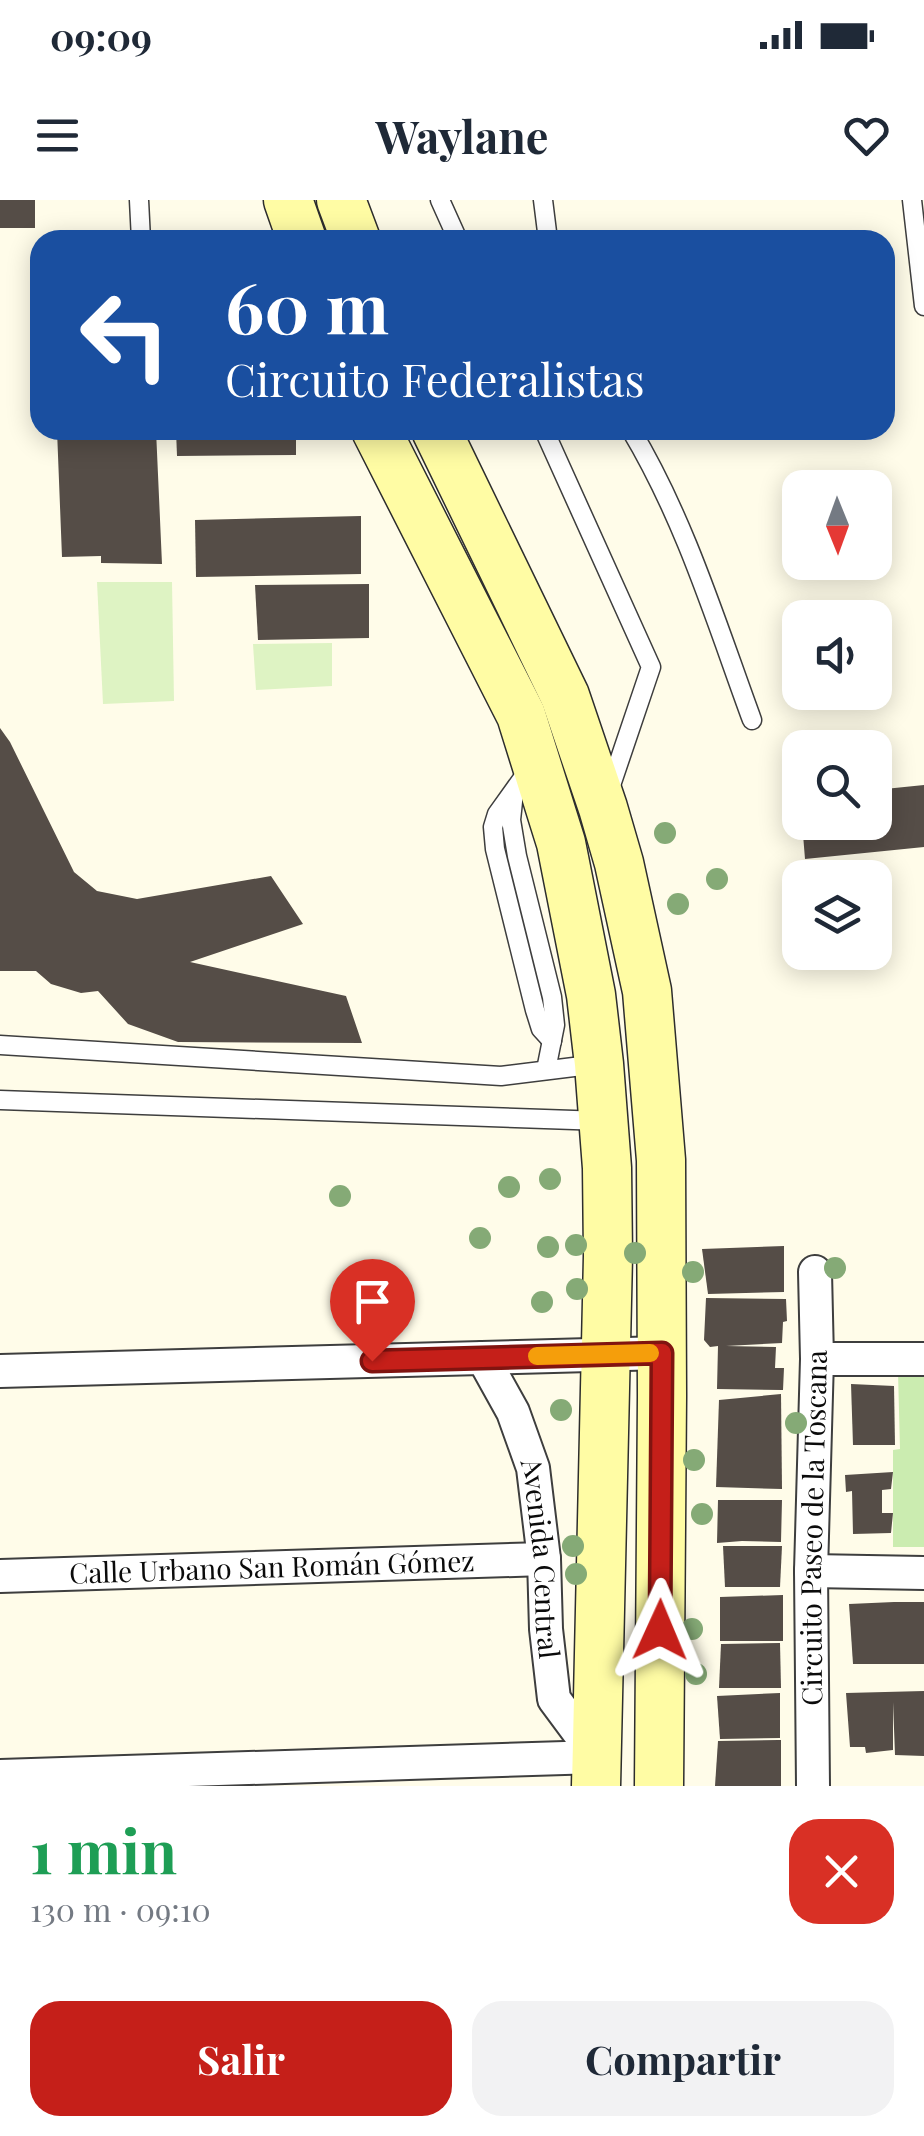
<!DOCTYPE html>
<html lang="es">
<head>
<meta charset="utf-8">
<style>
  body { margin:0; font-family:"Playfair Display",serif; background:#f2f2f3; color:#1f2937; height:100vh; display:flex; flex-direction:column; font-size:38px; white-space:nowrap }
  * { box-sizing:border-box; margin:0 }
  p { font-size:32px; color:#747a83 }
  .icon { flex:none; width:55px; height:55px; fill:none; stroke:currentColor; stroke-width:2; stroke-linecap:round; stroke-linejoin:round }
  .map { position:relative; height:1586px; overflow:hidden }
  .drawer { display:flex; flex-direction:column; background:#fff; flex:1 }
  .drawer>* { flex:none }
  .guide { position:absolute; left:30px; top:30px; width:865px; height:210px; border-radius:30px; box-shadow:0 5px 25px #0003; background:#1a4fa0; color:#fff; overflow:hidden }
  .needle { width:65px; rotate:179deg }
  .fabs { position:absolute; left:782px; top:270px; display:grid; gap:20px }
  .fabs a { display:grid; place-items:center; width:110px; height:110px; border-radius:20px; background:#fff; box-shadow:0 5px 25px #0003; font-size:50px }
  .pin { position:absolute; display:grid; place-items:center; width:85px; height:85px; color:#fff; margin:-102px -42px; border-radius:50% 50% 50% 0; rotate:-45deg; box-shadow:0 0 10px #0007 }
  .pin .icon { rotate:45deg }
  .me { position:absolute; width:110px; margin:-55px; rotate:1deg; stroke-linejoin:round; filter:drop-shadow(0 0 8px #0008) }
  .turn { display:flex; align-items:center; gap:35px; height:210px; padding:0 30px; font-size:45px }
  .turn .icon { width:130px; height:130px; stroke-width:2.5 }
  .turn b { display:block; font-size:70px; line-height:85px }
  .round { display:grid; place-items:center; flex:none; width:105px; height:105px; border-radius:30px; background:#f2f2f3 }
  .summary { display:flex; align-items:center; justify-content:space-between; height:170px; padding:0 30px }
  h1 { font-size:60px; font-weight:700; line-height:75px; color:#1e9e55 }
  .cta { display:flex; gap:20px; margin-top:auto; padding:20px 30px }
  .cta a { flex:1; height:115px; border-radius:30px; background:#c51f19; color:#fff; font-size:40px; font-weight:700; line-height:115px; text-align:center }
  .cta a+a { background:#f2f2f3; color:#1f2937 }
  .status { display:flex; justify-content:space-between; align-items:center; height:70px; padding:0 50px; background:#fff; direction:ltr }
  .status svg { height:28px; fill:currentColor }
  header { display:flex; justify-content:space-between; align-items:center; height:130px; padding:0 30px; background:#fff; font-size:45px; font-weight:700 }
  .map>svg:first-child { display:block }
  .green { fill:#cbecb0 }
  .pitch { fill:#def3c3 }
  .building { fill:#554d47 }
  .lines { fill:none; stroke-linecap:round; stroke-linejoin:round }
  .service-casing { stroke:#3e3e3e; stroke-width:21 }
  .minor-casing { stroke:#3e3e3e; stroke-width:36 }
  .secondary-casing { stroke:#2d2d2d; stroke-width:51 }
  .service { stroke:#fff; stroke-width:18 }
  .minor { stroke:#fff; stroke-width:32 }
  .secondary { stroke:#fffca4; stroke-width:48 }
  .tree { fill:#85aa76 }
  .route-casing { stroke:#801410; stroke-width:25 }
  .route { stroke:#c51f19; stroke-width:18 }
  .slow { stroke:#f59e0b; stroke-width:18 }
  .labels { text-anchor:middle; stroke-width:10; stroke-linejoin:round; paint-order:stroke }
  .street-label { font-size:28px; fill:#0b0b0b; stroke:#fff }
</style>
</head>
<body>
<div class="status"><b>09:09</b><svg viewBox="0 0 49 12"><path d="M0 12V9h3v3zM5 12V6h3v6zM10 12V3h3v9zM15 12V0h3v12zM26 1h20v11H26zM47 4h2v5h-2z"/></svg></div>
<header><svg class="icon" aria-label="menu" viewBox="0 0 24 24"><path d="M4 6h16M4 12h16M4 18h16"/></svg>Waylane<svg class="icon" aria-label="heart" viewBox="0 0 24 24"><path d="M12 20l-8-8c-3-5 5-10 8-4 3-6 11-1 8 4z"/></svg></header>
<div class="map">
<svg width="924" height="1586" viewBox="0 0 924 1586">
  <rect width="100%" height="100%" fill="#fffce9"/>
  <!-- green -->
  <polygon class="green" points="898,1172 924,1173 924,1347 893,1347 893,1250 900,1249"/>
  <!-- pitch -->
  <g class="pitch">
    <polygon points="97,382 172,382 174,501 103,504"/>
    <polygon points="332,443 332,486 256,490 253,444"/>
  </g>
  <!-- building -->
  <g class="building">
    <rect x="0" y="0" width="35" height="28"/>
    <polygon points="57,230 156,230 162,364 101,363 101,356 62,357"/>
    <polygon points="176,230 296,230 296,255 177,256"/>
    <polygon points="361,316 361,374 196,377 195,320"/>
    <polygon points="369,384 369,438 258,440 255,385"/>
    <polygon points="0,528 10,542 74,672 97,691 137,699 271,676 303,724 190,762 346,796 362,843 178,842 128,824 98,791 81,793 51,784 36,771 0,771"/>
    <polygon points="924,585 924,647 805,659 802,622 875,622 875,590"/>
    <polygon points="784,1046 784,1092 708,1094 702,1049"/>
    <polygon points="706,1098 786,1099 787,1121 783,1122 782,1143 726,1146 776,1147 775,1168 784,1168 783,1190 717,1189 718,1146 710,1147 704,1140"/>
    <polygon points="851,1184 894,1186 895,1245 853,1245"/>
    <polygon points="781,1194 782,1289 716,1287 719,1200"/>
    <polygon points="893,1272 891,1289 882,1290 882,1313 893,1313 891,1333 853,1334 852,1291 846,1292 845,1275"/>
    <polygon points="718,1300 782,1300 781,1342 742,1341 717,1343"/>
    <polygon points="723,1346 782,1346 780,1387 725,1387"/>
    <polygon points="783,1395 783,1441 720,1441 720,1397"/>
    <polygon points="894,1402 924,1402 924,1464 853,1464 849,1404"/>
    <polygon points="780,1443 781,1488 719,1488 721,1444"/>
    <polygon points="924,1491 924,1556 895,1555 893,1502 893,1550 866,1553 865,1547 850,1547 846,1493"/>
    <polygon points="780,1493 780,1538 720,1539 717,1496"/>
    <polygon points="778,1540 781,1540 781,1586 715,1586 718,1541"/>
  </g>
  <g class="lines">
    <!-- service casing -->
    <g class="service-casing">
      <g id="service">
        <polyline points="139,0 141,40"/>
        <polyline points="440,0 458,40"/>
        <polyline points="543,0 548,40"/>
        <polyline points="912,0 924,106"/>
        <polyline points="544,230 651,467 608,594"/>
        <path d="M631,230C685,320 716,422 752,520"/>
        <polyline points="530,568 497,614 493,627 495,649 535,810 541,829 552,841"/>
        <polyline points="514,592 511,620 517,656 552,797 555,825 546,870"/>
        <polyline points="0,845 501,876 598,864"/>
        <polyline points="0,900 603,921"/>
      </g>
    </g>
    <!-- minor casing -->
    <g class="minor-casing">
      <g id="minor">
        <path id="s1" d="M483,1158L513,1212L533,1268L544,1359L546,1429L554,1499L597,1557"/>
        <polyline points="817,1159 924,1159"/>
        <polyline points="0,1171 663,1153"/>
        <polyline points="811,1371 924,1373"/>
        <path id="s2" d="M0,1376L544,1359"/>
        <polyline points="0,1576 597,1557"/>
        <path id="s3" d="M813,1586L811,1371L817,1159L815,1072"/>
      </g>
    </g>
    <!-- secondary casing -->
    <g class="secondary-casing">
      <g id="secondary">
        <polyline points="288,0 302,40"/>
        <polyline points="341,0 356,40"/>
        <polyline points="376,230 521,515 561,643 591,795 599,864 607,968 608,1056 596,1586"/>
        <polyline points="436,230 565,496 603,608 619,663 647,791 661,960 662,1196 659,1586"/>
      </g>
    </g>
    <!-- service -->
    <use href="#service" class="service"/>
    <!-- minor -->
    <use href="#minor" class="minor"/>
    <!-- secondary -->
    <use href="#secondary" class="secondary"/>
  </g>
  <!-- trees -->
  <g class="tree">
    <circle cx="665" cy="633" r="11"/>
    <circle cx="717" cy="679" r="11"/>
    <circle cx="678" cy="704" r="11"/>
    <circle cx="550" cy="979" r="11"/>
    <circle cx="509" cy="987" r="11"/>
    <circle cx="340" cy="996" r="11"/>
    <circle cx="480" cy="1038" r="11"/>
    <circle cx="576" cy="1045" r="11"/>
    <circle cx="548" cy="1047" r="11"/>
    <circle cx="635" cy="1053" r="11"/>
    <circle cx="835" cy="1068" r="11"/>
    <circle cx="693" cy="1072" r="11"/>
    <circle cx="577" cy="1089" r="11"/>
    <circle cx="542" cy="1102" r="11"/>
    <circle cx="561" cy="1210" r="11"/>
    <circle cx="796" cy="1223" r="11"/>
    <circle cx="694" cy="1260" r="11"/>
    <circle cx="702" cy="1314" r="11"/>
    <circle cx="573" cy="1346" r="11"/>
    <circle cx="576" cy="1374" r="11"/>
    <circle cx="692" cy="1429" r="11"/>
    <circle cx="696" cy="1474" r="11"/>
  </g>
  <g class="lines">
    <!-- route casing -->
    <g class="route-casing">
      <polyline id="route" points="372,1161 662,1153 660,1430"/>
    </g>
    <!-- route -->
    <use href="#route" class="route"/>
    <!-- slow -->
    <polyline class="slow" points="537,1156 650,1153"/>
  </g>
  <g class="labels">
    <!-- street labels -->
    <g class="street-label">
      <text dy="10" stroke="none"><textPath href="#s3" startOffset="258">Circuito Paseo de la Toscana</textPath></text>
      <text dy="10" stroke="none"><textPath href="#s1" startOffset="212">Avenida Central</textPath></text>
      <text dy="10" stroke="none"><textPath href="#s2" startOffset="272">Calle Urbano San Román Gómez</textPath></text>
    </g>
  </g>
</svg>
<div class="fabs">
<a><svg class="needle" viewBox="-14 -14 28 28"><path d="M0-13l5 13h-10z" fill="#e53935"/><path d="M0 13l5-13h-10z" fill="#747a83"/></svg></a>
<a><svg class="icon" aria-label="sound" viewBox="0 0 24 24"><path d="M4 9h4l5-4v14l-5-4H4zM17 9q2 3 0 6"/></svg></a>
<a><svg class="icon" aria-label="search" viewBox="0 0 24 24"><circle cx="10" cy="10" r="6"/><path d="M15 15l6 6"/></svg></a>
<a><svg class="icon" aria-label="layers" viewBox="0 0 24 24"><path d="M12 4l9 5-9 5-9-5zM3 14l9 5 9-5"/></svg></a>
</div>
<div class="pin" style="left:372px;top:1161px;background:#d93025"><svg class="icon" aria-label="arrive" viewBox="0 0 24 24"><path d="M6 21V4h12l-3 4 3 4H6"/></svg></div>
<svg class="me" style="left:660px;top:1430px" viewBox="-20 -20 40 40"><path d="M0-17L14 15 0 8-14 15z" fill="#c51f19" stroke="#fff" stroke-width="4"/></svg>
<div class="guide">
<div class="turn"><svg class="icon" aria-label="left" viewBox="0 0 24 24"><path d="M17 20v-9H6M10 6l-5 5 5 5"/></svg><div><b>60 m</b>Circuito Federalistas</div></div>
</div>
</div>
<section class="drawer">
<div class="summary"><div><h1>1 min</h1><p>130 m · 09:10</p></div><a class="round" style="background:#d93025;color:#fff"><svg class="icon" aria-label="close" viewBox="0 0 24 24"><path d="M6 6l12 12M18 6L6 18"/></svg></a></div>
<div class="cta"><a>Salir</a><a>Compartir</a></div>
</section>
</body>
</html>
